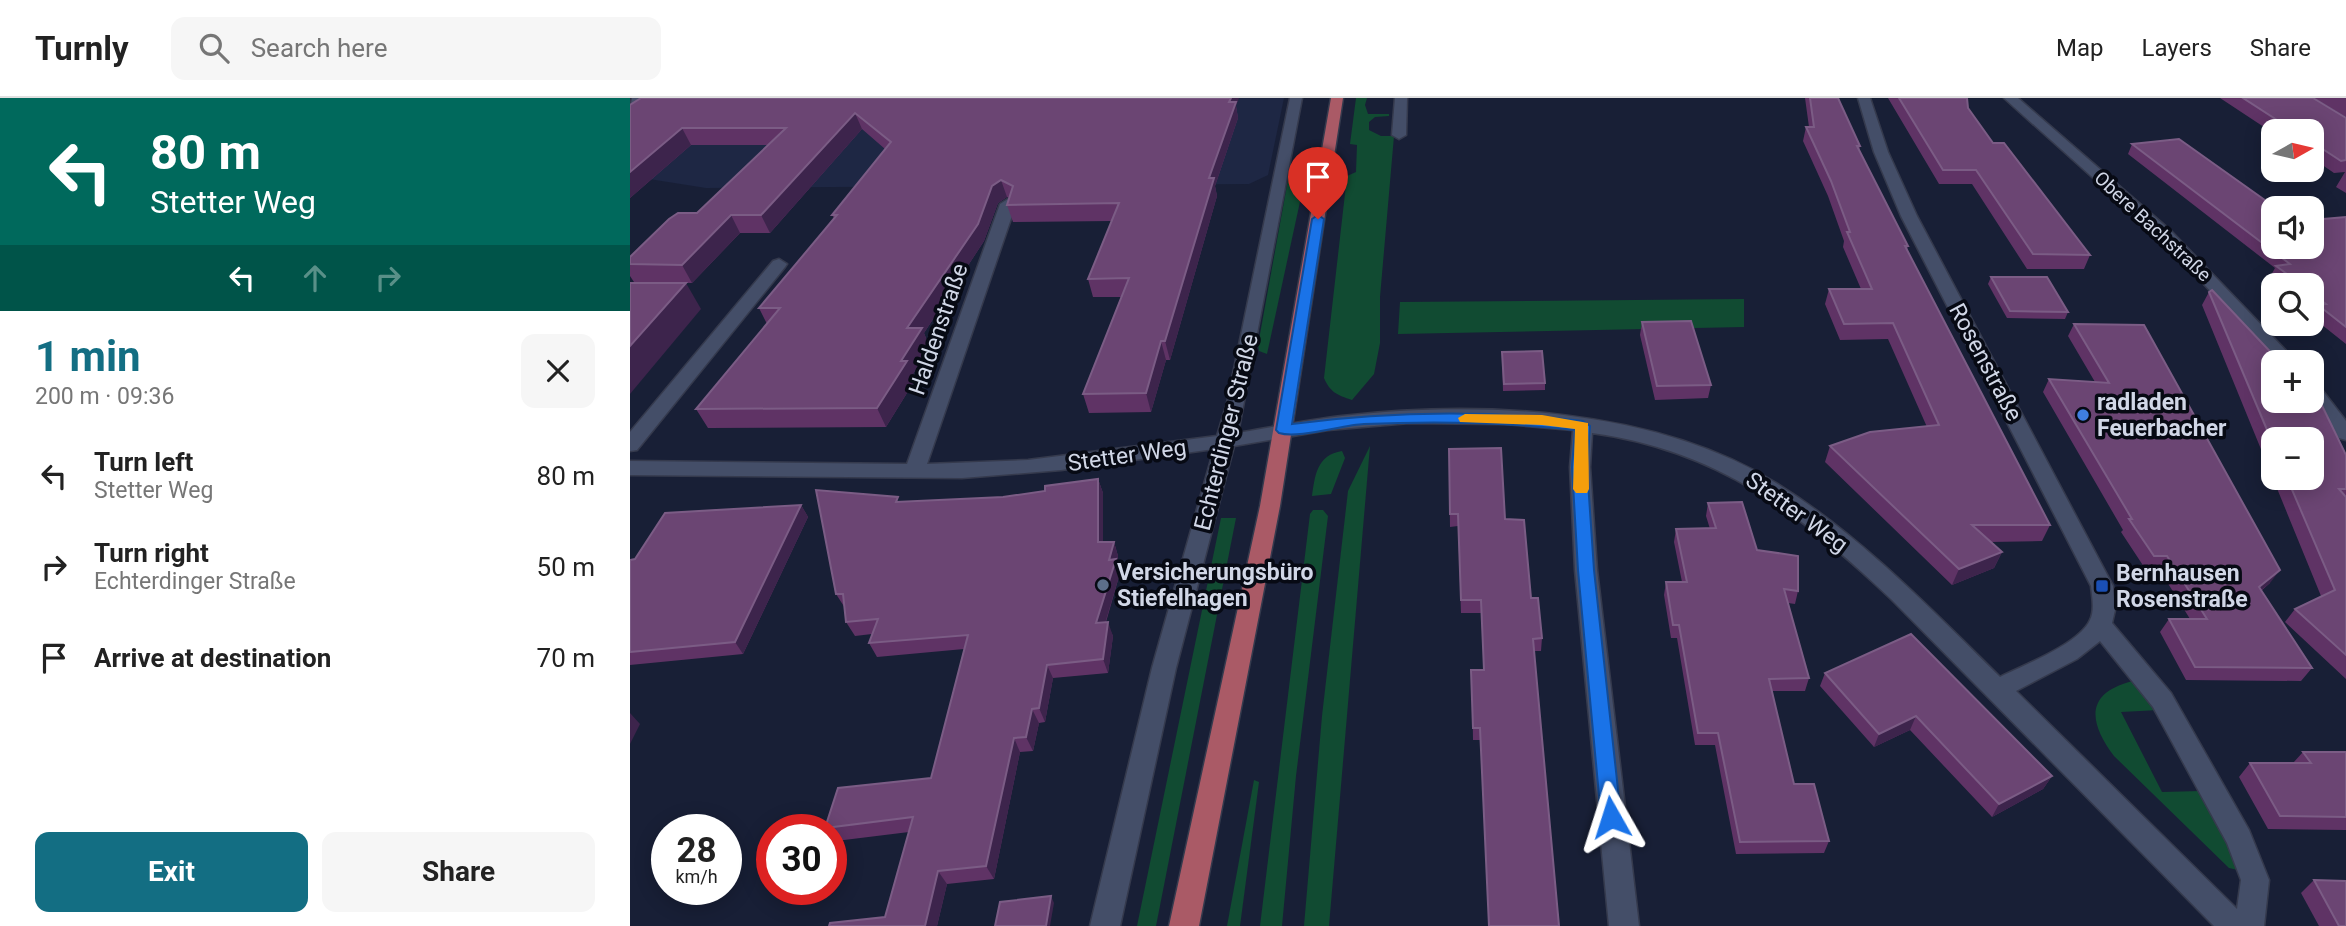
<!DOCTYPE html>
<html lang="en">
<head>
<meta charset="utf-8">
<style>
  body { margin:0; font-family:Roboto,sans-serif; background:#f6f6f6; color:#222; height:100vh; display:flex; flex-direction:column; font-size:26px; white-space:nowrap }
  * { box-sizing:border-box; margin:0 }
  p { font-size:23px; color:#767676 }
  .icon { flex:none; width:38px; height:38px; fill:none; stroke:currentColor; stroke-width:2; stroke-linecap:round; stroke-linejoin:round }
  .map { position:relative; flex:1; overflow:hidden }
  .drawer { display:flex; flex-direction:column; background:#fff; width:630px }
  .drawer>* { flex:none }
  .banner { background:#00695c; color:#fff; overflow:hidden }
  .needle { width:46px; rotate:82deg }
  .fabs { position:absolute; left:1631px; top:21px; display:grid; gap:14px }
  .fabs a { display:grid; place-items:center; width:63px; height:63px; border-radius:14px; background:#fff; box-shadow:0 4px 18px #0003; font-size:35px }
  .speed { position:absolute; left:21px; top:716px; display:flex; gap:14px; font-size:35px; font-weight:700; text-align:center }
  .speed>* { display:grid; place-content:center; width:91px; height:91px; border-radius:50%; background:#fff; box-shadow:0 4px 18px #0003; line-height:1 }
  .speed small { font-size:18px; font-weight:400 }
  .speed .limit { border:10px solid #d22; background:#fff; color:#111 }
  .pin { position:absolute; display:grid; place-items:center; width:60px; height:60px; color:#fff; margin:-72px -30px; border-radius:50% 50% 50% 0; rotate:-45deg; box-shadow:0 0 7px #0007 }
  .pin .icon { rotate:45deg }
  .me { position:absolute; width:77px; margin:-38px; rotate:354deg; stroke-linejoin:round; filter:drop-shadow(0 0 5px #0008) }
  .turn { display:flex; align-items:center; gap:24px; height:147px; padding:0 35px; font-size:32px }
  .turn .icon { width:91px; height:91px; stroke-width:2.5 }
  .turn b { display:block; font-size:49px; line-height:60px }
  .lanes { display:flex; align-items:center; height:66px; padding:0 35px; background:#0003; justify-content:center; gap:35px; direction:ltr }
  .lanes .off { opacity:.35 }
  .round { display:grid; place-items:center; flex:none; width:74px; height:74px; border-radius:14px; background:#f6f6f6 }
  .summary { display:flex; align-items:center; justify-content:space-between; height:119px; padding:0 35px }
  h1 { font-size:42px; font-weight:700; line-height:52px; color:#136e83 }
  .action { display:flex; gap:14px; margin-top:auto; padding:14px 35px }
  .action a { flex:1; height:80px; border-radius:14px; background:#136e83; color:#fff; font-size:28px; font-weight:700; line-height:80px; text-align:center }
  .action a+a { background:#f6f6f6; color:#222 }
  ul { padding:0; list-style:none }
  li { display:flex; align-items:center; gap:21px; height:91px; padding:0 35px }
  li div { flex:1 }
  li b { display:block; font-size:26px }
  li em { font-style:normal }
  header { display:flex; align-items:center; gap:42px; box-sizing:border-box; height:98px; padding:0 35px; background:#fff; border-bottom:2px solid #e0e0e0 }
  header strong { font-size:33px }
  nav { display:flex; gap:38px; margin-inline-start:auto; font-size:24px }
  .search { width:490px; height:63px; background:#f6f6f6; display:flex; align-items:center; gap:18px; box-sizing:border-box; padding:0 24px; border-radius:14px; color:#767676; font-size:26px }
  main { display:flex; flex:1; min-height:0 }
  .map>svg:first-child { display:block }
  .built { fill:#1e2744 }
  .green { fill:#114b32 }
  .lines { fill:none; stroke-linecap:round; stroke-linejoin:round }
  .minor-casing { stroke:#353a4d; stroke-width:3 }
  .major-casing { stroke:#353a4d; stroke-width:3 }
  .minor { fill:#444e68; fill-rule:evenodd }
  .major { fill:#aa5a66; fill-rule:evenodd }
  .wall { fill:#5f3365; fill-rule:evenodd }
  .shaded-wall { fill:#3d244c }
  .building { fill:#6b4573; stroke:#7b5c85; stroke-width:2 }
  .route { fill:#1a73e8; stroke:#114b97; stroke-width:2 }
  .slow { fill:#f59e0b }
  .shop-dot { fill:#3f7fe0; stroke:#070a14; stroke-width:2.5 }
  .service-dot { fill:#5c6f8a; stroke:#070a14; stroke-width:2.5 }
  .transit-dot { fill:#1a4fb4; stroke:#070a14; stroke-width:2.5 }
  .labels { text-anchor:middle; stroke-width:7; stroke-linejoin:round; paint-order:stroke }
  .far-street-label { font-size:19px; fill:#d1d7e7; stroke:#070a14 }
  .street-label { font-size:23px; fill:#d1d7e7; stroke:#070a14 }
  .poi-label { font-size:23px; font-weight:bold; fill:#d1d7e7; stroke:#070a14; text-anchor:start }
</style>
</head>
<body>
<header>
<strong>Turnly</strong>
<div class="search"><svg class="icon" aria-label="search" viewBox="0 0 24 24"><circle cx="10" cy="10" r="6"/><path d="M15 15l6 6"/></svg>Search here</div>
<nav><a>Map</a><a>Layers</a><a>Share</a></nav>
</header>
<main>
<section class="drawer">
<div class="banner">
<div class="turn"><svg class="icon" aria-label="left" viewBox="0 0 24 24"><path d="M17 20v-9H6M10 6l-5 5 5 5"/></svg><div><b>80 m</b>Stetter Weg</div></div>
<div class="lanes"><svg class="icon" aria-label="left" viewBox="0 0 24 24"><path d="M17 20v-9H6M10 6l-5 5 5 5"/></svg><svg class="icon off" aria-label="ahead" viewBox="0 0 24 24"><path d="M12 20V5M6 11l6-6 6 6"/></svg><svg class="icon off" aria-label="right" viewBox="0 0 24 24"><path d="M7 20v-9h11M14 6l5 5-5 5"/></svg></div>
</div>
<div class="summary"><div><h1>1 min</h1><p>200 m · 09:36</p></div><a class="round"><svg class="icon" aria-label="close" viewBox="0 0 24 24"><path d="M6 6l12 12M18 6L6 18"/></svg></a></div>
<ul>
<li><svg class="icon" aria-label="left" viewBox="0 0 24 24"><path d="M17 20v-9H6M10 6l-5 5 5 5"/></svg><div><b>Turn left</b><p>Stetter Weg</p></div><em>80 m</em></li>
<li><svg class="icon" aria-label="right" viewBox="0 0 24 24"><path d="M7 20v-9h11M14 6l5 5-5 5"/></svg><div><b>Turn right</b><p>Echterdinger Straße</p></div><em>50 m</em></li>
<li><svg class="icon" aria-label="arrive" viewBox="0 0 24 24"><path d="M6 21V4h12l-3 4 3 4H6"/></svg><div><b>Arrive at destination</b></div><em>70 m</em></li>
</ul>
<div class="action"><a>Exit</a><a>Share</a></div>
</section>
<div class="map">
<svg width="1716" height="828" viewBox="0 0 1716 828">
  <rect width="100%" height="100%" fill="#181f36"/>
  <!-- built -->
  <polygon class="built" points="27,0 654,0 638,77 619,86 76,90 0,78 0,18"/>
  <!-- green -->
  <g class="green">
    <path d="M726,0H737L735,7L738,16H759V18L745,19L739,24V32L751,38H764L750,199V245L744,276L722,302C707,297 700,294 694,280L717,78L726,74L727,47L720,46Z"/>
    <polygon points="659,76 676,76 637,256 629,253 628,247"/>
    <polygon points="1114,201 1114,229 768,236 770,204"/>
    <polygon points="740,348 699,828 674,828 692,618 718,393"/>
    <path d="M712,353L715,360L701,396L682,398C685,377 687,357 712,353Z"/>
    <polygon points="683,412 693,412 698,418 666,678 652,828 630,828 680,416"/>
    <polygon points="591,420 606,420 526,828 507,828"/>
    <path d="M1503,583L1529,612L1491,614L1532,694L1571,693L1609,767L1608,772L1599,770L1484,658C1459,625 1454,595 1503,583Z"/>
    <polygon points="624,682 629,684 610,828 597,828"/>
  </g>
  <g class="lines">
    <!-- minor casing -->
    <g class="minor-casing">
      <g id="minor">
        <polygon points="2,0 17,0 0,11"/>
        <path d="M660,0H672L608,335C643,329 677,322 712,318C850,302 1026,310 1146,385C1230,437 1300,510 1370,579C1394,567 1449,546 1460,522C1465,512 1462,498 1461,488L1271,118L1244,54L1228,0H1240L1258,54L1287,118L1483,488L1485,512L1482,525L1541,595L1619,732L1639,782L1634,828H1584L1262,502C1173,417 1088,352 962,335L960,369L967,472L1009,828H979L945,472L940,369L943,332L875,326L779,325L698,332L604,348L546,570L490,828H460L522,570L584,351L431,372L332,380L0,377V363L277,366L370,106L378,101L386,106L297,366L398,362L587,338L597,305ZM1470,543L1523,609L1597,745L1611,782L1607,811L1386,593L1447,561Z"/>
        <polygon points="765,0 777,0 776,37 769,41 762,37"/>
        <polygon points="1374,0 1388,0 1541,133 1667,264 1648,264 1529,139"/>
        <polygon points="149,161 157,166 155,169 7,352 0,353 0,334 143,163"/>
        <polygon points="1682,286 1689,288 1716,323 1716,342 1709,340 1680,303"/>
      </g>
    </g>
    <!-- major casing -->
    <g class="major-casing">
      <polygon id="major" points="701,0 713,0 650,408 569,828 539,828 630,408"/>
    </g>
    <!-- minor -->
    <use href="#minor" class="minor"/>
    <!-- major -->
    <use href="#major" class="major"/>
  </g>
  <!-- wall -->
  <g class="wall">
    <polygon points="1175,0 1208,0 1230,48 1229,53 1278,148 1277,152 1420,427 1412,443 1360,444 1372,454 1364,470 1322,487 1195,364 1200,348 1297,329 1258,241 1210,242 1195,206 1199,191 1231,191 1213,149 1214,143 1198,98 1173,43 1176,29 1179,29"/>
    <polygon points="1258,0 1337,0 1338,10 1363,45 1460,157 1454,171 1397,171 1342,86 1309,86"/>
    <polygon points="1590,0 1683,0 1716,20 1716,95 1706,89 1715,74 1704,75 1682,60 1682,33 1643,33 1643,35"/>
    <polygon points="1684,0 1716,0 1716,19"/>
    <polygon points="0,7 606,8 608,20 585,88 587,98 540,262 536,262 521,314 459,315 453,296 491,199 463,199 458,181 482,123 383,124 377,107 379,100 377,99 368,105 354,143 294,235 299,248 283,276 285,282 256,329 78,330 66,311 137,226 129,210 204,120 202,117 255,51 232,31 140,135 110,135 62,185 4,184 0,178 0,159 67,115 139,47 61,47 0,100"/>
    <polygon points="1502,46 1643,149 1716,119 1716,246 1682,219 1684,213 1682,211 1682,187 1651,187 1640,179 1645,170 1498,56"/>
    <polygon points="1361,179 1438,214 1435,221 1377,220 1358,186"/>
    <path d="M1579,194L1716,357V581L1655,524L1665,511L1691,498L1572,207ZM1643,341L1682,380H1643Z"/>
    <polygon points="1012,224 1081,287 1078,300 1025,302 1010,237"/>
    <polygon points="1444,226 1640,485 1631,493 1682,570 1671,583 1556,582 1530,534 1539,521 1560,521 1529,471 1516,472 1491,434 1493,432 1413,294 1419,281 1465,284 1438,238"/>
    <polygon points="872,261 915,285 915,292 873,293"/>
    <polygon points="819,351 875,421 901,500 912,540 911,553 905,553 851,642 843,642 842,585 854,572 851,515 831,515 828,428 820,429"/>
    <polygon points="468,381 473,395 473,444 484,444 488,458 487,464 490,475 476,524 483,538 478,575 423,580 415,624 409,625 403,653 390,654 364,781 317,786 307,828 199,828 255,819 279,734 206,743 201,737 201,732 197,732 195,730 301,680 334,551 247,559 239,545 242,536 225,538 216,524 215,510 206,496 271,404 373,399 415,393"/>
    <polygon points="1078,405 1127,452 1168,493 1165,506 1158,505 1179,580 1175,593 1141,593 1164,686 1199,743 1194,755 1106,756 1085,647 1065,647 1047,540 1041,540 1034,497 1036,484 1052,484 1044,444 1046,431 1080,431 1076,418"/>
    <polygon points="171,407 178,419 113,556 0,567 0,462 5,461"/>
    <polygon points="1195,575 1422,678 1413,691 1362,719 1280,632 1244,649 1190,588"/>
    <polygon points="1673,654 1716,654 1716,732 1638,731 1609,679 1620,665 1663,665"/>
    <polygon points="1684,782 1716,828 1689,828 1671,795"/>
  </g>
  <!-- shaded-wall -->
  <g class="shaded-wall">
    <polygon points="601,0 609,0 606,8 608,20 585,88 587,98 540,262 535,243"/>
    <polygon points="225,15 232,31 140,135 131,117"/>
    <polygon points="52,30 61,47 0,100 0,74"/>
    <polygon points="371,82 377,99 368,105 354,143 294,235 299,248 283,276 285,282 256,329 247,310 271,263 277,230 362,88"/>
    <polygon points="101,117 110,135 62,185 52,167"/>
    <polygon points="56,185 71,211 0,296 0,248"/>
    <polygon points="531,243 536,262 521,314 516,295"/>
    <polygon points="468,381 473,395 473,458 468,444"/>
    <polygon points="171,407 178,419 113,556 105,544"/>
    <polygon points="484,444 488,458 487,464 490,475 471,539 466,525"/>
    <polygon points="1372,454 1364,470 1322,487 1329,471"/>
    <polygon points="1650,472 1640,485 1619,502 1629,489"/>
    <polygon points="478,524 483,538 478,575 473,561"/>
    <polygon points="417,567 423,580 415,624 409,610"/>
    <polygon points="402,611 409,625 403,653 396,639"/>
    <polygon points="0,615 10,626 0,646"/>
    <polygon points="1286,618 1280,632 1244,649 1249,636"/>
    <polygon points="384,640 390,654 364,781 356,768"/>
    <polygon points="1422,678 1413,691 1362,719 1369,706"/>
    <polygon points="308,773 317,786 307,828 295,828"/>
    <polygon points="421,798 424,805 420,828 416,828"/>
  </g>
  <!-- building -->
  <g class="building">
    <polygon points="11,0 601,0 599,4 606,4 579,80 584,80 535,243 531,243 516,295 453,296 499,180 458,181 489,105 377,107 383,88 371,82 362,88 348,126 277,230 292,230 271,263 277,263 247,310 66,311 150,210 129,210 207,117 202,117 261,44 225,15 131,117 101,117 52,167 0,166 0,159 39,121 48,115 67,115 156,30 52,30 0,74 0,7"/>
    <polygon points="1180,0 1208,0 1230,48 1227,48 1278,148 1275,148 1420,427 1342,427 1372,454 1329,471 1200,348 1240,334 1309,327 1263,225 1214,226 1199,191 1242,191 1217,134 1220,134 1201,83 1176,29 1184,29"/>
    <polygon points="1269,0 1337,0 1338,10 1363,45 1374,45 1460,157 1403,156 1346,72 1313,72"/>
    <polygon points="1613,0 1683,0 1716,20 1716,62 1711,63 1682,44 1682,33 1664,33"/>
    <polygon points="1549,41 1646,110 1643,110 1643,149 1682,149 1682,122 1716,119 1716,229 1688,207 1696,206 1682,195 1682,187 1672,187 1646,168 1660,166 1502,46"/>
    <polygon points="1361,179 1417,179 1438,214 1380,213"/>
    <polygon points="0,185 56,185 0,248"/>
    <polygon points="1582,192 1650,264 1643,264 1643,303 1682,303 1682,287 1716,357 1716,391 1709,391 1716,399 1716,557 1665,511 1705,492 1657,380 1682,380 1682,341 1643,341 1643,346 1579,194"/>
    <polygon points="1061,223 1081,287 1027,288 1012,224"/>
    <polygon points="1444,226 1514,227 1650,472 1629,489 1682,570 1565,569 1539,521 1577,521 1537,458 1524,458 1499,421 1502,421 1419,281 1479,285"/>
    <polygon points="912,253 915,285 874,286 872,254"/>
    <polygon points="871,350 875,421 894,422 901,500 908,500 912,540 903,541 929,828 859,828 850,630 843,630 841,572 854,572 851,502 831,502 828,416 820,416 819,351"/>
    <polygon points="468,381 468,444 484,444 479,462 486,461 466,525 478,524 473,561 417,567 409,610 402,611 396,639 384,640 356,768 308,773 295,828 199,828 200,825 255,819 283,719 195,730 208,690 301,680 338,537 239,545 248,521 216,524 213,496 206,496 186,392 268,399 266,404 373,399 415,393 415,388"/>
    <polygon points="1112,404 1127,452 1168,458 1168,493 1154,491 1179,580 1139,581 1164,686 1184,686 1199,743 1110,744 1088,635 1068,635 1049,527 1043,527 1036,484 1057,484 1046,431 1086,430 1078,405"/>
    <polygon points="171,407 105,544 0,554 0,462 5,461 35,415"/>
    <polygon points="1281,536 1422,678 1369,706 1286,618 1249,636 1195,575"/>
    <polygon points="1673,654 1716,654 1716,719 1650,718 1620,665 1681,665"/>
    <polygon points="1684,782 1716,783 1716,828 1709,828"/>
    <polygon points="421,798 416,828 365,828 370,804"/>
  </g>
  <!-- route -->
  <path class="route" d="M688,117L694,121L662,326C759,313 855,312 953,323L960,328L957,369L964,472L991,719L988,725L981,728L973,725L971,719L948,472L942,369L945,332C875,324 804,323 734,326C712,327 668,341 649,335L646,332L682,121Z"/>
  <!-- slow -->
  <polygon class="slow" points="835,316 912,317 958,325 959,391 957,395 946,395 943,391 945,331 912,327 830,324 828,320"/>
  <!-- markers -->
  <circle class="shop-dot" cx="1453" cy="317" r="7"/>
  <circle class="service-dot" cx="473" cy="487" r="7"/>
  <rect class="transit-dot" x="1465" y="481" width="14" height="14" rx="3.5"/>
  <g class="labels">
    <!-- far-street labels -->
    <g class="far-street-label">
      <text transform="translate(1523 128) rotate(43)" y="7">Obere Bachstraße</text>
    </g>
    <!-- street labels -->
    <g class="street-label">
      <text transform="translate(308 231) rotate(-71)" y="8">Haldenstraße</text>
      <text transform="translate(1356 264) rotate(62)" y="8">Rosenstraße</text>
      <text transform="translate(596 334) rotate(-76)" y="8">Echterdinger Straße</text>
      <text transform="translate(497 357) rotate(-8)" y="8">Stetter Weg</text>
      <text transform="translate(1167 414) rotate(36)" y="8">Stetter Weg</text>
    </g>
    <!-- poi labels -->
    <g class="poi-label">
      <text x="1467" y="312">radladen<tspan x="1467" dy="26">Feuerbacher</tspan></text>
      <text x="487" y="482">Versicherungsbüro<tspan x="487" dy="26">Stiefelhagen</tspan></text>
      <text x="1486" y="483">Bernhausen<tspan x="1486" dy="26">Rosenstraße</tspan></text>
    </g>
  </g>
</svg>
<div class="fabs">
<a><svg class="needle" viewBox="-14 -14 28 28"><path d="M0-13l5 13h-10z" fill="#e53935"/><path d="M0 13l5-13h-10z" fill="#767676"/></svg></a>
<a><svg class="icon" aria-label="sound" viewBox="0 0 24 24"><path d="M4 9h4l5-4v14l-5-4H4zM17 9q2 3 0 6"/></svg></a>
<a><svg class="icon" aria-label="search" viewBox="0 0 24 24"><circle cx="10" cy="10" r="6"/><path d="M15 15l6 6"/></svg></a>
<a>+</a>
<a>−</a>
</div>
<div class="speed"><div>28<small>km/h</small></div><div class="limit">30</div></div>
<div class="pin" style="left:688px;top:121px;background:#d93025"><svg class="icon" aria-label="arrive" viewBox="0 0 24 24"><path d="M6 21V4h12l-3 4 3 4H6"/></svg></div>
<svg class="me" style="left:981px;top:719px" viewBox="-20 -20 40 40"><path d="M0-17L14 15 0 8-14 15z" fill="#1a73e8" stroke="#fff" stroke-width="4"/></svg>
</div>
</main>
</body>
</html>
